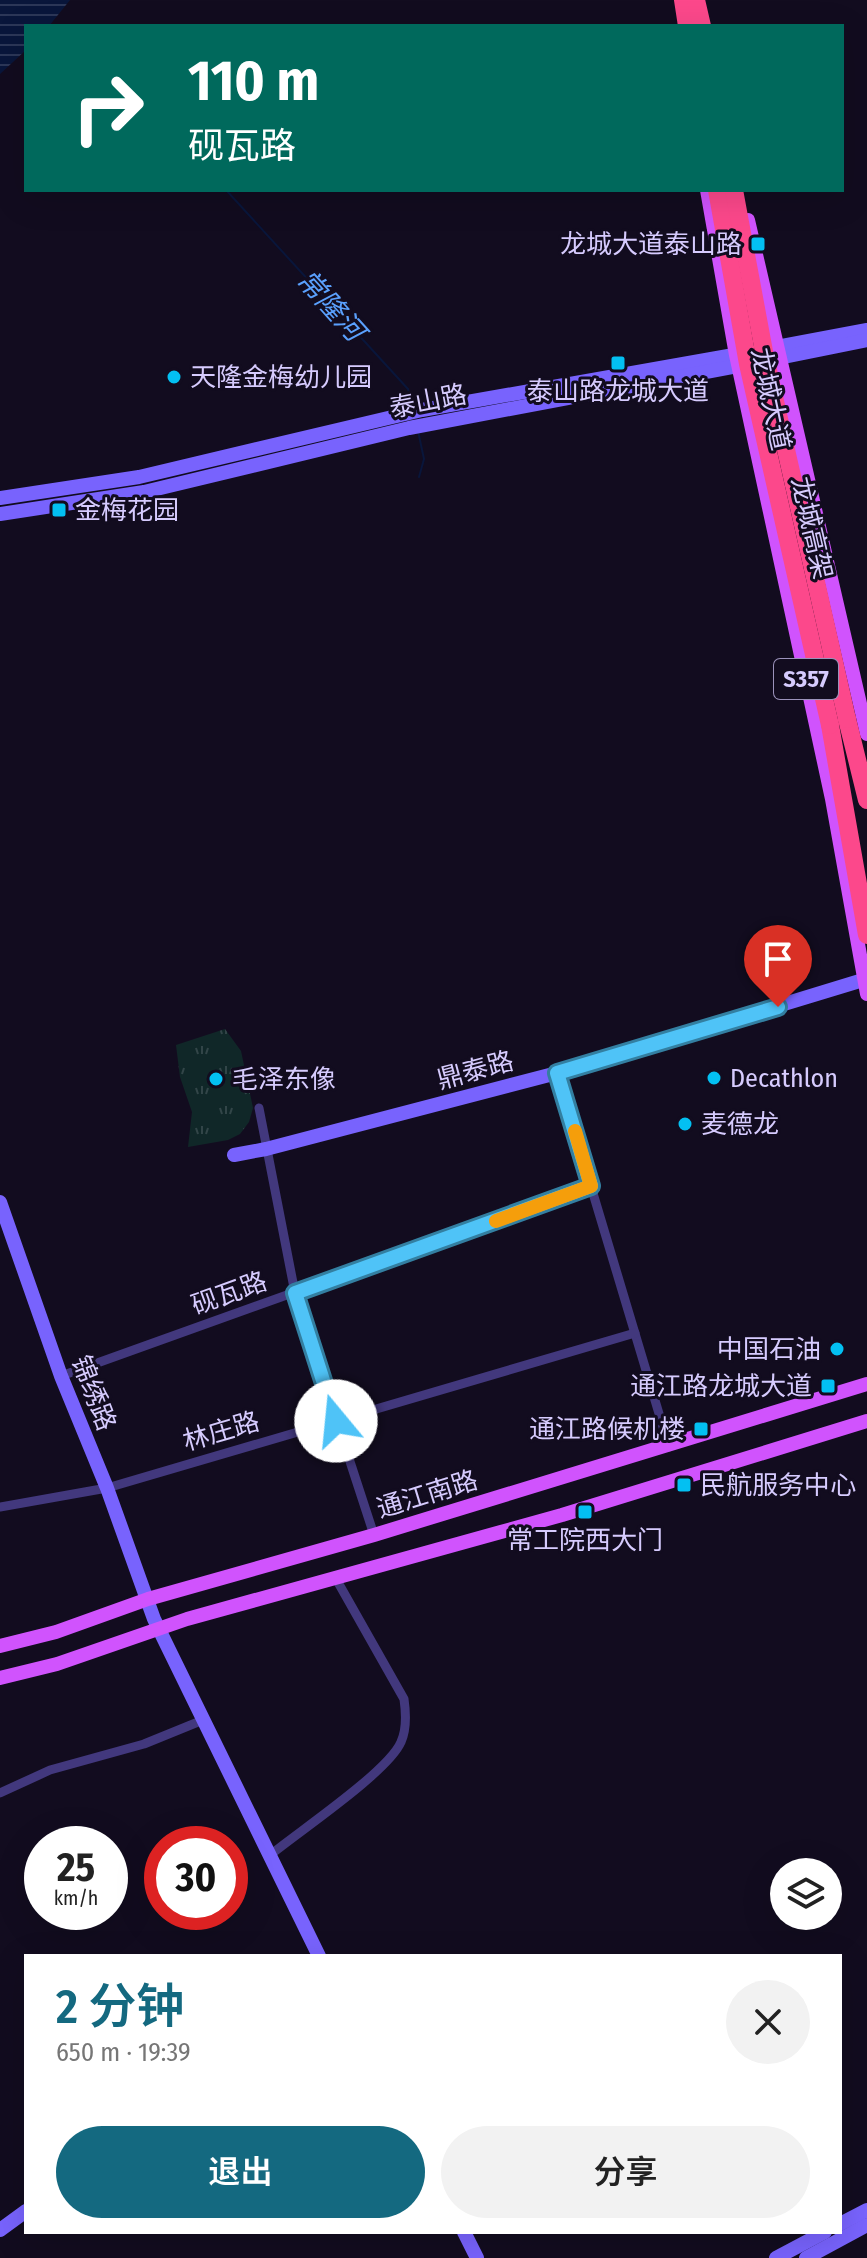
<!DOCTYPE html>
<html lang="zh">
<head>
<meta charset="utf-8">
<style>
  body { margin:0; font-family:"Fira Sans Condensed","Noto Sans SC",sans-serif; background:#f2f2f2; color:#222; height:100vh; display:flex; flex-direction:column; font-size:30px; white-space:nowrap }
  * { box-sizing:border-box; margin:0 }
  p { font-size:26px; color:#767676 }
  .icon { flex:none; width:44px; height:44px; fill:none; stroke:currentColor; stroke-width:2; stroke-linecap:round; stroke-linejoin:round }
  .map { position:relative; flex:1; overflow:hidden }
  .sheet { position:absolute; left:24px; top:1954px; width:818px; height:280px; display:flex; flex-direction:column; background:#fff; border-radius:0px; box-shadow:0 8px 32px #0002 }
  .sheet>* { flex:none }
  .guide { position:absolute; left:24px; top:24px; width:820px; height:168px; border-radius:0px; box-shadow:0 8px 32px #0002; background:#00695c; color:#fff; overflow:hidden }
  .controls { position:absolute; left:770px; top:1858px; display:grid; gap:16px }
  .controls a { display:grid; place-items:center; width:72px; height:72px; border-radius:50%; background:#fff; box-shadow:0 8px 32px #0002; font-size:40px }
  .speed { position:absolute; left:24px; top:1826px; display:flex; gap:16px; font-size:40px; font-weight:700; text-align:center }
  .speed>* { display:grid; place-content:center; width:104px; height:104px; border-radius:50%; background:#fff; box-shadow:0 8px 32px #0002; line-height:1 }
  .speed small { font-size:20px; font-weight:400 }
  .speed .limit { border:12px solid #d22; background:#fff; color:#111 }
  .pin { position:absolute; display:grid; place-items:center; width:68px; height:68px; color:#fff; margin:-82px -34px; border-radius:50% 50% 50% 0; rotate:-45deg; box-shadow:0 0 8px #0007 }
  .pin .icon { rotate:45deg }
  .me { position:absolute; width:88px; margin:-44px; rotate:343deg; stroke-linejoin:round; filter:drop-shadow(0 0 6px #0008) }
  .turn { display:flex; align-items:center; gap:28px; height:168px; padding:0 32px; font-size:36px }
  .turn .icon { width:104px; height:104px; stroke-width:2.5 }
  .turn b { display:block; font-size:56px; line-height:68px }
  .round { display:grid; place-items:center; flex:none; width:84px; height:84px; border-radius:42px; background:#f2f2f2 }
  .headline { display:flex; align-items:center; justify-content:space-between; height:136px; padding:0 32px }
  h1 { font-size:48px; font-weight:600; line-height:60px; color:#146980 }
  .primary-button { display:flex; gap:16px; margin-top:auto; padding:16px 32px }
  .primary-button a { flex:1; height:92px; border-radius:48px; background:#146980; color:#fff; font-size:32px; font-weight:600; line-height:92px; text-align:center }
  .primary-button a+a { background:#f2f2f2; color:#222 }
  .map>svg:first-child { display:block }
  .grass { fill:url(#grass-tufts) }
  .water { fill:url(#water-rules) }
  .lines { fill:none; stroke-linecap:round; stroke-linejoin:round }
  .stream { stroke:#09163b; stroke-width:2 }
  .street { stroke:#42387d; stroke-width:9 }
  .secondary { stroke:#7863fd; stroke-width:14 }
  .primary { stroke:#d053fd; stroke-width:14 }
  .highway { stroke:#fc488b; stroke-width:18 }
  .highway-bridge { stroke:#fc488b; stroke-width:18 }
  .route-casing { stroke:#337fa1; stroke-width:20 }
  .route { stroke:#4fc3f7; stroke-width:14 }
  .slow { stroke:#f59e0b; stroke-width:14 }
  .poi-dot { fill:#03c0f2; stroke:#120c1f; stroke-width:3 }
  .labels { text-anchor:middle; stroke-width:6; stroke-linejoin:round; paint-order:stroke }
  .shield { fill:#120c1f; stroke:#9b92bb; stroke-width:2 }
  .shield-label { font-size:24px; font-weight:bold; fill:#d6cbfe }
  .poi-label { font-size:26px; fill:#d6cbfe; stroke:#120c1f; text-anchor:start }
  .street-label { font-size:26px; fill:#d6cbfe; stroke:#120c1f }
  .water-label { font-size:28px; font-style:italic; fill:#5aa0fd; stroke:#120c1f }
</style>
</head>
<body>
<div class="map">
<svg width="867" height="2258" viewBox="0 0 867 2258">
  <defs>
    <pattern id="grass-tufts" width="24" height="20" patternUnits="userSpaceOnUse" patternTransform="scale(2)"><rect width="24" height="20" fill="#102728"/><path d="M3 7l-1-3M5 7V3M7 7l1-3M15 17l-1-3M17 17v-4M19 17l1-3" fill="none" stroke="#324548"/></pattern>
    <pattern id="water-rules" width="6" height="5" patternUnits="userSpaceOnUse" patternTransform="scale(2)"><rect width="6" height="5" fill="#09163b"/><path d="M0 2.5h6" fill="none" stroke="#2c3758"/></pattern>
  </defs>
  <rect width="100%" height="100%" fill="#120c1f"/>
  <!-- grass -->
  <polygon class="grass" points="225,1029 241,1051 253,1108 249,1122 240,1134 228,1140 188,1147 192,1112 180,1077 176,1045"/>
  <!-- water -->
  <polygon class="water" points="0,0 70,0 49,26 26,26 26,50 0,74"/>
  <g class="lines">
    <!-- stream -->
    <g class="stream">
      <polyline points="226,190 408,389 412,406"/>
      <polyline points="418,431 424,459 419,477"/>
    </g>
    <!-- street -->
    <g class="street">
      <polyline points="557,1073 669,1447"/>
      <polyline points="259,1108 295,1293 374,1535"/>
      <polyline points="61,1376 591,1186"/>
      <polyline points="0,1507 107,1488 635,1333"/>
      <polyline points="0,1793 50,1770 144,1744 203,1720"/>
      <path d="M269,1856C298,1832 388,1772 401,1742C407,1729 406,1713 404,1699L335,1577"/>
    </g>
    <!-- secondary -->
    <g class="secondary">
      <polyline points="766,349 867,330"/>
      <polyline points="769,360 867,340"/>
      <polyline points="0,498 139,477 422,410 745,353"/>
      <polyline points="0,514 144,492 409,428 748,364"/>
      <polyline points="234,1155 266,1149 557,1073 863,980"/>
      <polyline points="0,1202 61,1376 107,1488 154,1619 319,1956"/>
      <polyline points="840,2224 867,2210"/>
      <polyline points="0,2230 26,2211"/>
      <polyline points="464,2232 477,2258"/>
      <polyline points="776,2258 825,2232"/>
      <polyline points="806,2258 867,2225"/>
    </g>
    <!-- primary -->
    <g class="primary">
      <polyline points="707,190 736,355 832,799 867,994"/>
      <polyline points="748,220 867,734"/>
      <polyline points="0,1646 56,1632 148,1599 374,1535 867,1384"/>
      <polyline points="0,1678 57,1664 187,1619 562,1515 867,1421"/>
    </g>
    <!-- highway -->
    <g class="highway">
      <polyline points="683,0 687,26"/>
      <polyline points="696,0 702,26"/>
      <polyline points="847,719 867,800"/>
      <polyline points="830,725 867,935"/>
    </g>
    <!-- highway-bridge -->
    <g class="highway-bridge">
      <polyline points="717,190 748,364 830,725"/>
      <polyline points="734,190 765,357 847,719"/>
    </g>
  </g>
  <g class="lines">
    <!-- route casing -->
    <g class="route-casing">
      <polyline id="route" points="336,1421 295,1293 591,1186 557,1073 778,1007"/>
    </g>
    <!-- route -->
    <use href="#route" class="route"/>
    <!-- slow -->
    <polyline class="slow" points="496,1221 591,1186 575,1131"/>
  </g>
  <!-- markers -->
  <g class="poi-dot">
    <rect x="750" y="236" width="16" height="16" rx="4"/>
    <rect x="610" y="355" width="16" height="16" rx="4"/>
    <circle cx="174" cy="377" r="8"/>
    <rect x="51" y="502" width="16" height="16" rx="4"/>
    <circle cx="714" cy="1078" r="8"/>
    <circle cx="216" cy="1079" r="8"/>
    <circle cx="685" cy="1124" r="8"/>
    <circle cx="837" cy="1349" r="8"/>
    <rect x="820" y="1378" width="16" height="16" rx="4"/>
    <rect x="693" y="1421" width="16" height="16" rx="4"/>
    <rect x="676" y="1477" width="16" height="16" rx="4"/>
    <rect x="577" y="1504" width="16" height="16" rx="4"/>
  </g>
  <g class="labels">
    <!-- shield labels -->
    <rect class="shield" x="774" y="659" width="64" height="40" rx="6"/>
    <g class="shield-label">
      <text x="806" y="687">S357</text>
    </g>
    <!-- poi labels -->
    <g class="poi-label">
      <text x="742" y="253" text-anchor="end">龙城大道泰山路</text>
      <text x="190" y="386">天隆金梅幼儿园</text>
      <text x="618" y="400" text-anchor="middle">泰山路龙城大道</text>
      <text x="75" y="519">金梅花园</text>
      <text x="730" y="1087">Decathlon</text>
      <text x="232" y="1088">毛泽东像</text>
      <text x="701" y="1133">麦德龙</text>
      <text x="821" y="1358" text-anchor="end">中国石油</text>
      <text x="812" y="1395" text-anchor="end">通江路龙城大道</text>
      <text x="685" y="1438" text-anchor="end">通江路候机楼</text>
      <text x="700" y="1494">民航服务中心</text>
      <text x="585" y="1549" text-anchor="middle">常工院西大门</text>
    </g>
    <!-- street labels -->
    <g class="street-label">
      <text transform="translate(771 399) rotate(78)" y="9">龙城大道</text>
      <text transform="translate(428 401) rotate(-11)" y="9">泰山路</text>
      <text transform="translate(812 528) rotate(77)" y="9">龙城高架</text>
      <text transform="translate(475 1070) rotate(-15)" y="9">鼎泰路</text>
      <text transform="translate(229 1293) rotate(-20)" y="9">砚瓦路</text>
      <text transform="translate(94 1393) rotate(69)" y="9">锦绣路</text>
      <text transform="translate(221 1431) rotate(-16)" y="9">林庄路</text>
      <text transform="translate(427 1494) rotate(-17)" y="9">通江南路</text>
    </g>
    <!-- water labels -->
    <g class="water-label">
      <text transform="translate(331 305) rotate(48)" y="10">常隆河</text>
    </g>
  </g>
</svg>
<div class="controls">
<a><svg class="icon" aria-label="layers" viewBox="0 0 24 24"><path d="M12 4l9 5-9 5-9-5zM3 14l9 5 9-5"/></svg></a>
</div>
<div class="speed"><div>25<small>km/h</small></div><div class="limit">30</div></div>
<div class="pin" style="left:778px;top:1007px;background:#d93025"><svg class="icon" aria-label="arrive" viewBox="0 0 24 24"><path d="M6 21V4h12l-3 4 3 4H6"/></svg></div>
<svg class="me" style="left:336px;top:1421px" viewBox="-20 -20 40 40"><circle r="19" fill="#fff"/><path d="M0-13L10 11 0 6-10 11z" fill="#4fc3f7"/></svg>
<div class="guide">
<div class="turn"><svg class="icon" aria-label="right" viewBox="0 0 24 24"><path d="M7 20v-9h11M14 6l5 5-5 5"/></svg><div><b>110 m</b>砚瓦路</div></div>
</div>
<section class="sheet">
<div class="headline"><div><h1>2 分钟</h1><p>650 m · 19:39</p></div><a class="round"><svg class="icon" aria-label="close" viewBox="0 0 24 24"><path d="M6 6l12 12M18 6L6 18"/></svg></a></div>
<div class="primary-button"><a>退出</a><a>分享</a></div>
</section>
</div>
</body>
</html>
